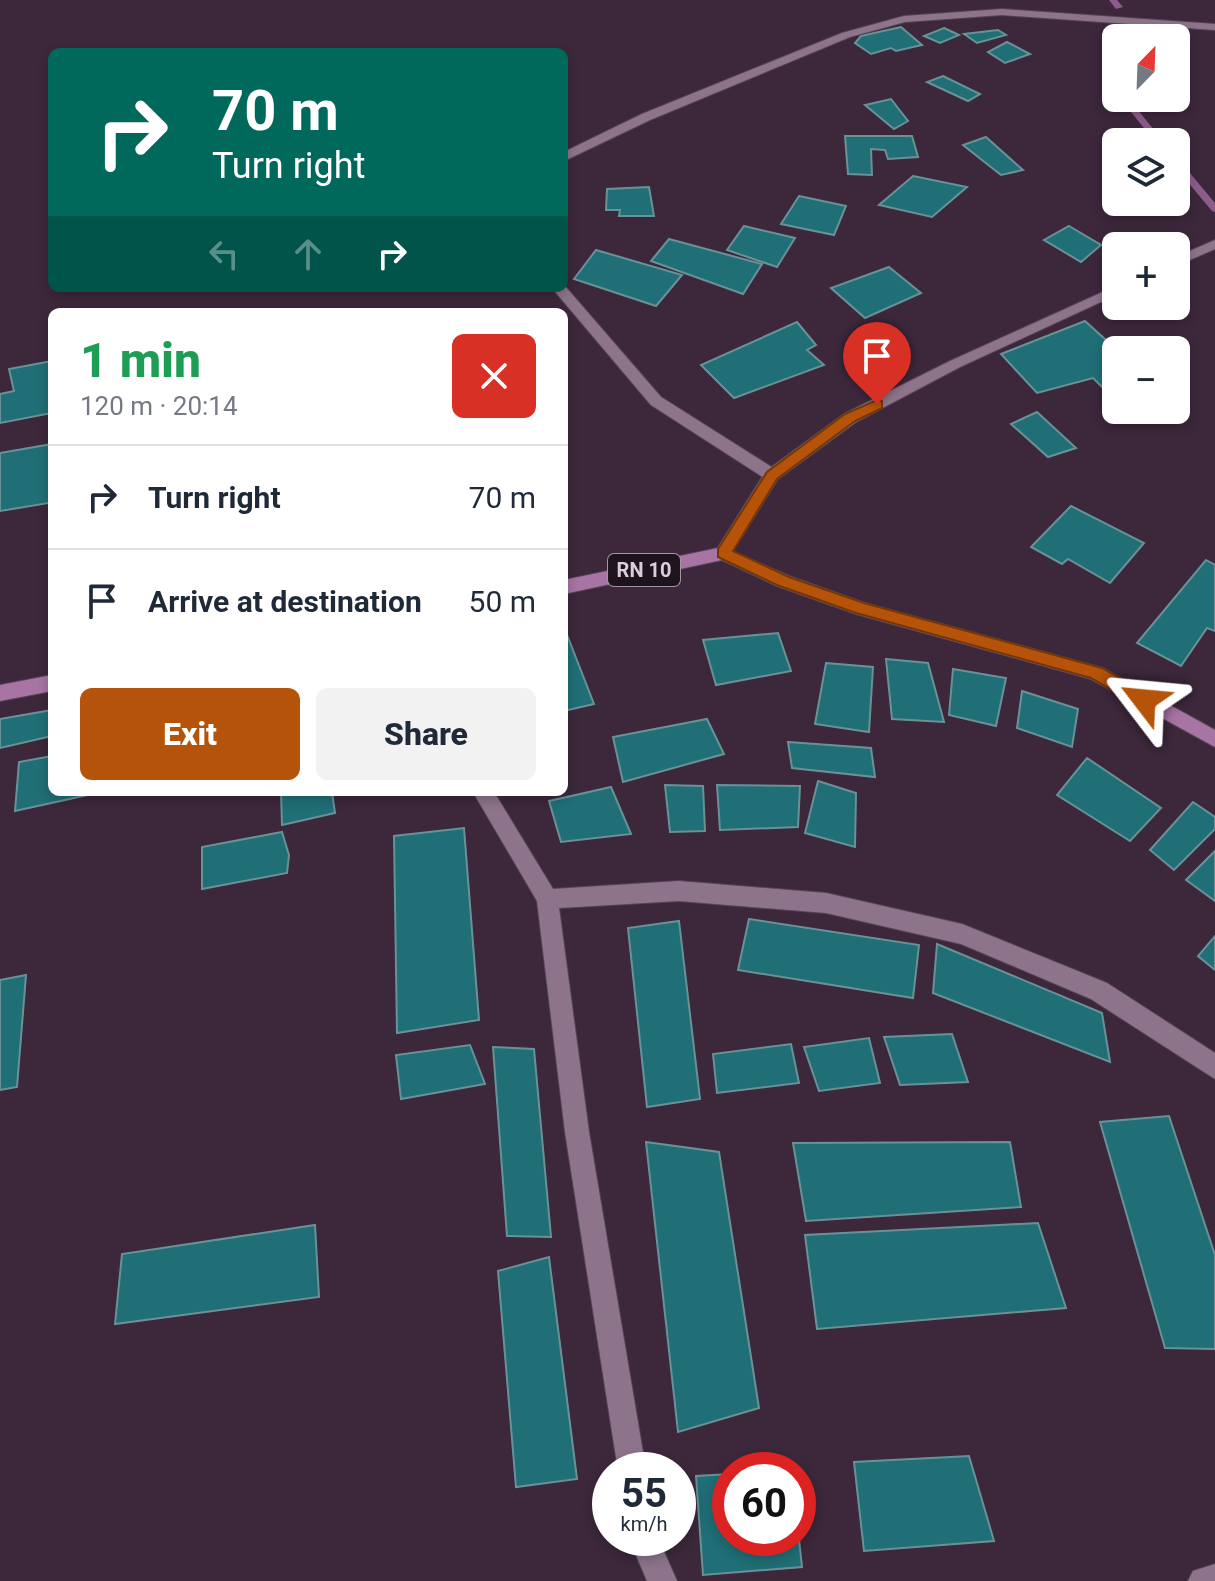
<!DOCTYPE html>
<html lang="en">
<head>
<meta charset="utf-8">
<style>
  body { margin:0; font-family:Roboto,sans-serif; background:#f2f2f3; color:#1f2937; height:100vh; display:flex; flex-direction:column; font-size:30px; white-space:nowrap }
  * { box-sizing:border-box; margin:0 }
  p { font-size:26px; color:#747a83 }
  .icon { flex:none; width:44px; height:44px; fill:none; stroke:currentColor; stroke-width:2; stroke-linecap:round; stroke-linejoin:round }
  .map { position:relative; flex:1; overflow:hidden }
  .drawer { position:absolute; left:48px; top:308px; width:520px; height:488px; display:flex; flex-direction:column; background:#fff; border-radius:12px; box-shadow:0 4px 12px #0003 }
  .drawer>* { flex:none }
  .guide { position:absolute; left:48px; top:48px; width:520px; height:244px; border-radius:12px; box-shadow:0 4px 12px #0003; background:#00695c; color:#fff; overflow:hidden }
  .needle { width:52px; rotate:23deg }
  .buttons { position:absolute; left:1102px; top:24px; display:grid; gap:16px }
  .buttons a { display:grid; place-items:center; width:88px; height:88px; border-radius:12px; background:#fff; box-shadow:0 4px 12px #0003; font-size:40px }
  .speed { position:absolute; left:592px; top:1452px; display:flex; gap:16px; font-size:40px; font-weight:700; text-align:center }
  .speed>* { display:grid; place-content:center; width:104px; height:104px; border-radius:50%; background:#fff; box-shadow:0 4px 12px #0003; line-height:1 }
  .speed small { font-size:20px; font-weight:400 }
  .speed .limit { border:12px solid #d22; background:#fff; color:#111 }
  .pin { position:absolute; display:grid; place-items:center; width:68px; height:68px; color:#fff; margin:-82px -34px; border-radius:50% 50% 50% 0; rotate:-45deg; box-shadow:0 0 8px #0007 }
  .pin .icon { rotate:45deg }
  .me { position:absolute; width:88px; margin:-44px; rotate:299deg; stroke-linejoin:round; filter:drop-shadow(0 0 6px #0008) }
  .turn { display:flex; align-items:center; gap:28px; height:168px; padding:0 32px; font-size:36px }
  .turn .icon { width:104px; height:104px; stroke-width:2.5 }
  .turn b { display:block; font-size:56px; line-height:68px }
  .lanes { display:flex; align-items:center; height:76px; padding:0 32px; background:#0003; justify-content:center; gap:40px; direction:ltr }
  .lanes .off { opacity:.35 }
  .round { display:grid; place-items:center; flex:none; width:84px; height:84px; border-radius:12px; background:#f2f2f3 }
  .summary { display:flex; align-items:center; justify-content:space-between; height:136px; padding:0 32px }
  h1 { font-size:48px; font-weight:800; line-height:60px; color:#1e9e55 }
  .action { display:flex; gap:16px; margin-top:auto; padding:16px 32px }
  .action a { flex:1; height:92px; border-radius:12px; background:#b45309; color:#fff; font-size:32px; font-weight:800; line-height:92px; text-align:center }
  .action a+a { background:#f2f2f3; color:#1f2937 }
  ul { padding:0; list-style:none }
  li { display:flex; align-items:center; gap:24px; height:104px; padding:0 32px; border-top:2px solid #e0e1e3 }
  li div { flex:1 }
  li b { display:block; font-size:30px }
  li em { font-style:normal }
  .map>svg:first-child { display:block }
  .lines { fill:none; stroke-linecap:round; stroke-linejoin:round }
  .stream { fill:#8e5c8b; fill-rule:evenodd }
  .building { fill:#206e76; stroke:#699297; stroke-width:2 }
  .minor-casing { stroke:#574456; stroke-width:2 }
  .secondary-casing { stroke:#574456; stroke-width:2 }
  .primary-casing { stroke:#574456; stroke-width:2 }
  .minor { fill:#8d748b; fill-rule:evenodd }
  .secondary { fill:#8d748b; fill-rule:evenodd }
  .primary { fill:#a774a4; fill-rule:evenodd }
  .route { fill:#b45309; stroke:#753606; stroke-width:2 }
  .labels { text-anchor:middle; stroke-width:6; stroke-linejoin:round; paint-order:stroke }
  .shield { fill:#1d141d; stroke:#a296a1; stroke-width:2 }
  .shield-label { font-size:20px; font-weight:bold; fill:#dbceda }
</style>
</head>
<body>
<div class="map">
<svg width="1215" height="1581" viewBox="0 0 1215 1581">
  <rect width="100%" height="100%" fill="#3c273b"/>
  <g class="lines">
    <!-- stream -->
    <g class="stream">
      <polygon points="1109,0 1117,0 1123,7 1116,9"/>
      <polygon points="1115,24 1122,26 1122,38 1116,40 1114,38"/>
      <polygon points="1120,98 1128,98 1164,142 1155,142"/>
      <polygon points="1176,159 1179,160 1215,203 1215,212 1212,211 1176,168"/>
    </g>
  </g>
  <!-- building -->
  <g class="building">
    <polygon points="901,27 922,45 896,51 891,48 871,54 855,43 861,36"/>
    <polygon points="944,28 959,35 940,43 924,36"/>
    <polygon points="998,30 1006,35 977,43 964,34"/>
    <polygon points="1007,42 1030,54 1005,63 988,52"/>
    <polygon points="943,76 980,94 968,101 927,82"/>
    <polygon points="891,99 908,121 894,129 865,105"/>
    <polygon points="845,136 912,136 918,157 888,159 885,150 871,149 872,175 848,174"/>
    <polygon points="986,137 1023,170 1001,175 963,145"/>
    <polygon points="913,176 967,187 932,217 879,205"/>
    <polygon points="649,187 654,216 619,216 620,210 606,210 607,189"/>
    <polygon points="799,196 846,206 834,235 781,224"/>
    <polygon points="744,226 795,238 777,267 727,250"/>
    <polygon points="1069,226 1101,245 1081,262 1044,240"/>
    <polygon points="669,239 762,264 743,294 651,261"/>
    <polygon points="596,250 682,275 656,306 574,279"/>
    <polygon points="889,267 921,293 865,318 831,288"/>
    <polygon points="1085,321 1117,350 1116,401 1093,378 1037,393 1001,354"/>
    <polygon points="797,322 816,345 807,350 824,365 734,398 701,365"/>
    <polygon points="52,361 52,413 0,423 0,394 14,391 9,369"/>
    <polygon points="1125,410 1163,410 1133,418"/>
    <polygon points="1037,412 1076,448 1048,457 1011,424"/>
    <polygon points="52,444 49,503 0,511 0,453"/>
    <polygon points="1071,506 1144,543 1110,583 1068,559 1062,564 1031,547"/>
    <polygon points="1206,560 1215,565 1215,631 1207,628 1181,666 1137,643"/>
    <polygon points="564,627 594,704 564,711"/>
    <polygon points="778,633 791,671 716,685 703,640"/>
    <polygon points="886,659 928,663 944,722 892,719"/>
    <polygon points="826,663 873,667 869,732 815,724"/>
    <polygon points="953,669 1006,678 996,726 949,715"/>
    <polygon points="1022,691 1078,709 1072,747 1017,728"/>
    <polygon points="52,710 52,736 0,748 0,719"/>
    <polygon points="707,719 724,754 623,782 613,737"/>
    <polygon points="788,742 871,748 875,777 792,768"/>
    <polygon points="52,756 52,792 97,793 15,811 19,762"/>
    <polygon points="1087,758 1161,808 1130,841 1057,795"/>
    <polygon points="818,781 856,793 855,847 805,833"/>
    <polygon points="665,785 703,786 705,831 670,832"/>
    <polygon points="717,785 800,786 798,827 720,830"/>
    <polygon points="611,787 631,834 561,842 549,801"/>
    <polygon points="281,792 332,792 335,813 282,825"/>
    <polygon points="1193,802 1215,817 1215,829 1174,870 1150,850"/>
    <polygon points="464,828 479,1020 397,1033 394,836"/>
    <polygon points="282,832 289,855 287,873 202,889 202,847"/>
    <polygon points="1215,851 1215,901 1186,880"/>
    <polygon points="749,919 919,945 913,998 738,970"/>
    <polygon points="679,921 700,1099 647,1107 628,928"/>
    <polygon points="1215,936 1215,970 1198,956"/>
    <polygon points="937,944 1102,1013 1110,1062 933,993"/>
    <polygon points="26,975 17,1087 0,1090 0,980"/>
    <polygon points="952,1034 968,1082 900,1085 884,1037"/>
    <polygon points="869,1038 880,1083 819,1091 804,1047"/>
    <polygon points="791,1044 799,1083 717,1093 713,1054"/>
    <polygon points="470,1045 485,1084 401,1099 396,1055"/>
    <polygon points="493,1047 534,1049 551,1237 507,1236"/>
    <polygon points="1169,1116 1215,1255 1215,1349 1165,1348 1100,1122"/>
    <polygon points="646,1142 719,1152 759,1408 678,1432"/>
    <polygon points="1010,1142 1021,1207 806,1221 793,1143"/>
    <polygon points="1038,1223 1066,1308 817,1329 805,1235"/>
    <polygon points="315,1225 319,1297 115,1324 122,1254"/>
    <polygon points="549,1257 577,1479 516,1487 498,1271"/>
    <polygon points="969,1456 994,1541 864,1551 854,1462"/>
    <polygon points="730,1474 730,1538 798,1538 798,1530 802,1567 703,1575 696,1476"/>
  </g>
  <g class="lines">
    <!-- minor casing -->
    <g class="minor-casing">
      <g id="minor">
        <polygon points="1002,9 1215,24 1215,30 1002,15 905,22 850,37 650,120 564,161 564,152 642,114 842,33 904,16"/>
        <polygon points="564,285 661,397 778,471 778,479 766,479 651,405 552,288 564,288"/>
        <polygon points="473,792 494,792 553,889 679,881 826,893 962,924 1107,983 1215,1053 1215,1079 1091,999 961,944 826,913 679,901 559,908 589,1132 646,1470 618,1470 565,1132 537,901"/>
        <polygon points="629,1538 658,1538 677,1581 647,1581"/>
        <polygon points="1215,1564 1215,1581 1188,1581 1193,1571"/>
      </g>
    </g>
    <!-- secondary casing -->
    <g class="secondary-casing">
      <g id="secondary">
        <polygon points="1215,240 1215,249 1176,266 1176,257"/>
        <polygon points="1116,286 1116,295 960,367 856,422 778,479 729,557 717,557 714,553 717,549 766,471 844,414 950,361"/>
      </g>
    </g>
    <!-- primary casing -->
    <g class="primary-casing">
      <g id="primary">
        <polygon points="723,547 789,576 865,603 1103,668 1215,730 1215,747 1091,679 856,614 777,586 722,560 564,594 564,580"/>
        <polygon points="52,675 52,691 0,701 0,685"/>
      </g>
    </g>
    <!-- minor -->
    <use href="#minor" class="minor"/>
    <!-- secondary -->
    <use href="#secondary" class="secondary"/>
    <!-- primary -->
    <use href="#primary" class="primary"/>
  </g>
  <!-- route -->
  <polygon class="route" points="877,400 882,401 882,408 855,421 777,479 733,551 789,577 864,603 1102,668 1150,695 1152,700 1150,705 1138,705 1091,678 856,613 777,585 718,557 718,549 767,472 845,414"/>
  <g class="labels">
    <!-- shield labels -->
    <rect class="shield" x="608" y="554" width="72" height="32" rx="6"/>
    <g class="shield-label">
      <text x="644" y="577">RN 10</text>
    </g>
  </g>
</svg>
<div class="buttons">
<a><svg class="needle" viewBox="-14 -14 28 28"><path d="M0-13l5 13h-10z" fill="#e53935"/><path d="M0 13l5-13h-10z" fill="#747a83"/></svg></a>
<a><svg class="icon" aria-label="layers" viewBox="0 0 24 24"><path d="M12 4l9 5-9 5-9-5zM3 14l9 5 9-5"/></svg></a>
<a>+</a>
<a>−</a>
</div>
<div class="speed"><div>55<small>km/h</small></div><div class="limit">60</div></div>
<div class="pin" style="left:877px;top:404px;background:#d93025"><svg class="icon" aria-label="arrive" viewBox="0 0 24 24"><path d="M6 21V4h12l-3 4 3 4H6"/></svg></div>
<svg class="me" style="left:1144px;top:700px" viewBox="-20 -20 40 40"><path d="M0-17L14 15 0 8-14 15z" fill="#b45309" stroke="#fff" stroke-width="4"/></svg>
<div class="guide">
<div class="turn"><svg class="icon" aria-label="right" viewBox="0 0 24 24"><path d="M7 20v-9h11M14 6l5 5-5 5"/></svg><div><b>70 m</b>Turn right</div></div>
<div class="lanes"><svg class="icon off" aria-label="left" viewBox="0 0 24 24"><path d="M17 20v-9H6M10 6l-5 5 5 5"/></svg><svg class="icon off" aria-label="ahead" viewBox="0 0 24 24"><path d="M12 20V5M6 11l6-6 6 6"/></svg><svg class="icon" aria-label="right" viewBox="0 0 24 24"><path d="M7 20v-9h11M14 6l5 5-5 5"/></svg></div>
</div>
<section class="drawer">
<div class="summary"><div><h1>1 min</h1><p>120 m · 20:14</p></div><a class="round" style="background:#d93025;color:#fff"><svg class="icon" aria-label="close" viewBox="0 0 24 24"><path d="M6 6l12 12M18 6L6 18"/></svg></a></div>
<ul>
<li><svg class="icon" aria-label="right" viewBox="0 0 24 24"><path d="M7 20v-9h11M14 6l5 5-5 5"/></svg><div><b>Turn right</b></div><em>70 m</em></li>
<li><svg class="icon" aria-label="arrive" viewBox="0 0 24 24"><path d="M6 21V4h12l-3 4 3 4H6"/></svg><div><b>Arrive at destination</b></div><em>50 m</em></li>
</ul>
<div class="action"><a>Exit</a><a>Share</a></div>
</section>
</div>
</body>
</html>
